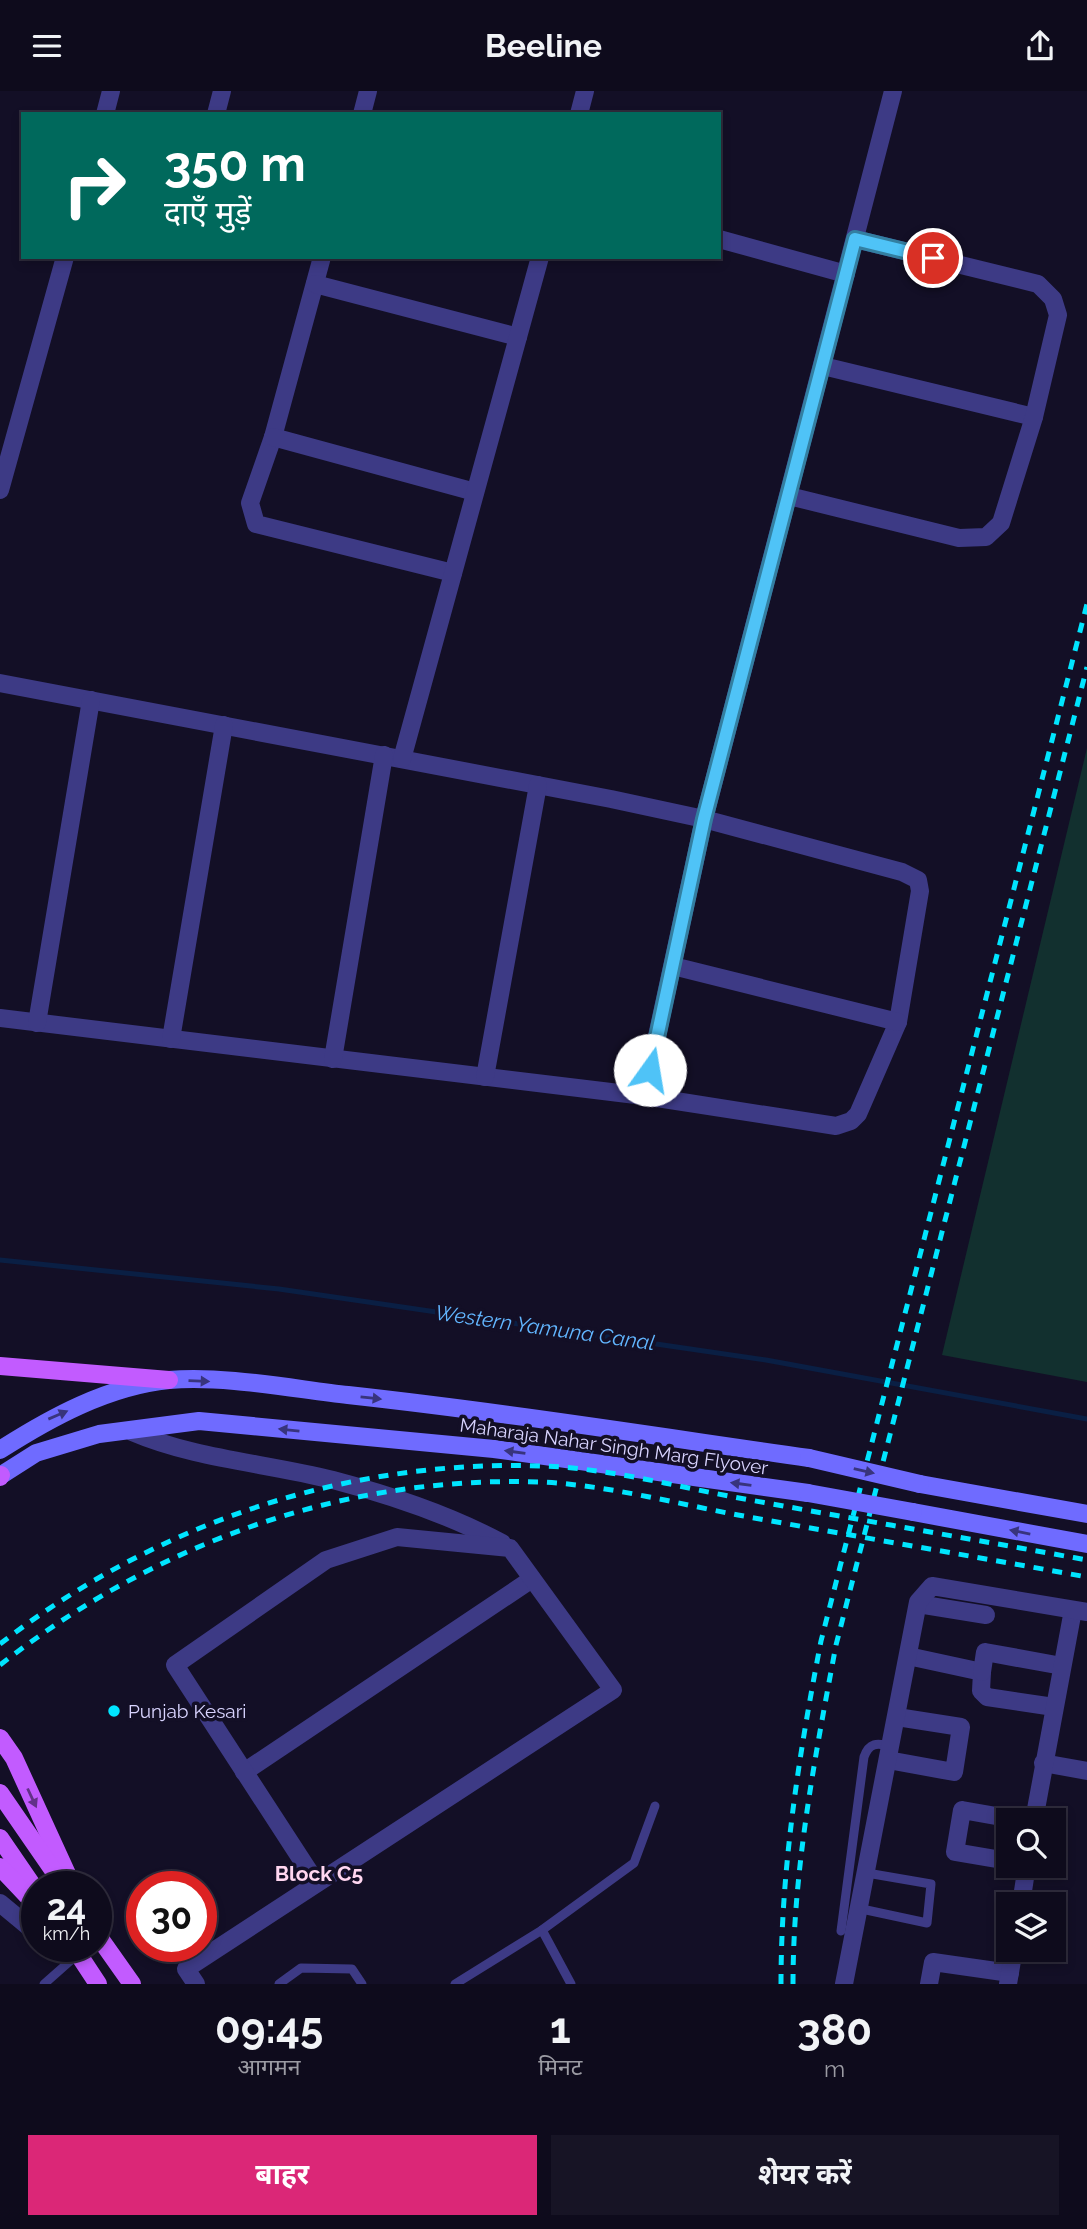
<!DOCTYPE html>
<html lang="hi">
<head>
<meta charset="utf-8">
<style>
  body { margin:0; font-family:Raleway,"Noto Sans Devanagari",sans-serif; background:#171425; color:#f1f3f6; height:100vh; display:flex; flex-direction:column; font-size:26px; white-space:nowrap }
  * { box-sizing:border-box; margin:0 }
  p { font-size:23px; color:#9b9ba3 }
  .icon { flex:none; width:38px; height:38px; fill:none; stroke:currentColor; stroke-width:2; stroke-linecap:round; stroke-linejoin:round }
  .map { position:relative; height:1893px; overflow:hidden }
  .side { display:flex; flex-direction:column; background:#0e0b1c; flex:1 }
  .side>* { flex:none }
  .banner { position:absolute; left:21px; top:21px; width:700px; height:147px; border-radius:0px; box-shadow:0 4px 10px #0003,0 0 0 2px #2e2b3b; background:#00695c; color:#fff; overflow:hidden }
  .controls { position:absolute; left:996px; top:1717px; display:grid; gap:14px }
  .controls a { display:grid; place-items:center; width:70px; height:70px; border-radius:0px; background:#0e0b1c; box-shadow:0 4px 10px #0003,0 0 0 2px #2e2b3b; font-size:35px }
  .speed { position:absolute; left:21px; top:1780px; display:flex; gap:14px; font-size:35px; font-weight:700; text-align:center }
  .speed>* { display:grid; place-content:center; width:91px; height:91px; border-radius:50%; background:#0e0b1c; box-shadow:0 4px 10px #0003,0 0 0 2px #2e2b3b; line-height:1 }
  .speed small { font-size:18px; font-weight:400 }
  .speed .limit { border:10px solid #d22; background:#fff; color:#111 }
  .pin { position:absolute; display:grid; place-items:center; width:60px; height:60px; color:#fff; margin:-30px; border:4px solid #fff; border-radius:50%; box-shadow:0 2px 7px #0007 }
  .me { position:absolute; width:77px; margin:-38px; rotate:13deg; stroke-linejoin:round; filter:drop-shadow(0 0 5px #0008) }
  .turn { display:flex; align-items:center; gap:24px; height:147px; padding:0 28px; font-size:32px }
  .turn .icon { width:91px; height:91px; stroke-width:2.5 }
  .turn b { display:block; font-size:49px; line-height:60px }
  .eta { display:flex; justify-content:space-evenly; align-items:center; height:119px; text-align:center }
  .eta b { font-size:42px; font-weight:700; line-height:49px }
  .button { display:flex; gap:14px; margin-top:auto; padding:14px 28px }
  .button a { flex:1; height:80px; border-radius:0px; background:#db2777; color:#fff; font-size:28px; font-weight:700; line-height:80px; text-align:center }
  .button a+a { background:#171425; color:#f1f3f6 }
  header { display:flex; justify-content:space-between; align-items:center; height:91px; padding:0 28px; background:#0e0b1c; font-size:32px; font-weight:700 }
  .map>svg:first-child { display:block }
  .green { fill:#12302f }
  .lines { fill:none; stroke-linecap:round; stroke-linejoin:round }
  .stream { stroke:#0a1f44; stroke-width:5 }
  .service { stroke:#3d3a85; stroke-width:9 }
  .minor { stroke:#3d3a85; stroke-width:18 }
  .secondary { stroke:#6f6bff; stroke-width:18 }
  .primary { stroke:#c25bff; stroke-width:18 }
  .rail { stroke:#00e5ff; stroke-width:5; stroke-dasharray:10 9; stroke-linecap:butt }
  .secondary-bridge { stroke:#6f6bff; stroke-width:18 }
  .oneway { fill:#38347d }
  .oneway2 { fill:#623188 }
  .route-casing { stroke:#337fa1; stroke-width:18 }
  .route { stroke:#4fc3f7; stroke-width:12 }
  .poi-dot { fill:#00e5ff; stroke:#130f26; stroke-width:2.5 }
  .labels { text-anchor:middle; stroke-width:7; stroke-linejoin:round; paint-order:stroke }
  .street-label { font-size:19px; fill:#d9d4ff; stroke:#130f26 }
  .poi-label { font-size:19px; fill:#d9d4ff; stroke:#130f26; text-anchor:start }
  .water-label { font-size:21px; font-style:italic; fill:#62b6ff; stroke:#130f26 }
  .neighbourhood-label { font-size:21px; font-weight:bold; fill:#ffd6f0; stroke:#130f26 }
</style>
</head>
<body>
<header><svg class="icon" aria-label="menu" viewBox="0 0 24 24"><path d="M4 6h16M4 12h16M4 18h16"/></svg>Beeline<svg class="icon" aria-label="share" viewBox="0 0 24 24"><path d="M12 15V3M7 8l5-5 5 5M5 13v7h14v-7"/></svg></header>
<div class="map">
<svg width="1087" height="1893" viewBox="0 0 1087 1893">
  <rect width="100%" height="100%" fill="#130f26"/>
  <!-- green -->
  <polygon class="green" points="1087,657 1087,1291 942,1264"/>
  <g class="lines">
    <!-- stream -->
    <polyline class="stream" points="0,1169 279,1198 766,1269 1087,1328"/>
    <!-- service -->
    <g class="service">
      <polyline points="857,1817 927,1832 931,1793 867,1782"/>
      <polyline points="542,1839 634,1772 655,1715"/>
      <path d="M841,1840L864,1666C869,1652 877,1651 891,1656"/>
      <polyline points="44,1893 78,1863"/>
      <polyline points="279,1893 301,1877 352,1878 362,1893"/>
      <polyline points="455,1893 542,1839 571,1893"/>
    </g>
    <!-- minor -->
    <g class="minor">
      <polyline points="105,23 111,0"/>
      <polyline points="216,23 222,0"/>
      <polyline points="362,23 368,0"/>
      <polyline points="579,23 585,0"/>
      <polyline points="719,148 846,183"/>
      <polyline points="322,166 273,346 250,412 256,433 453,482"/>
      <polyline points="315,193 518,246"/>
      <polyline points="823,275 1034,326"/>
      <polyline points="273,346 475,401"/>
      <polyline points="0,399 65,166"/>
      <polyline points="789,405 959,447 986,446 1001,432 1034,326 1058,224 1053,208 1038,193 855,148"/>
      <polyline points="0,592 611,708 704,728 902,781 918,789 920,800 898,931 858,1023 851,1030 836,1035 644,1005 0,927"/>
      <polyline points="402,668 540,166"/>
      <polyline points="673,875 898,931"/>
      <polyline points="37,932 91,609"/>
      <polyline points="171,948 224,634"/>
      <polyline points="333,968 384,664"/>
      <polyline points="485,986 538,694"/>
      <polyline points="644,1005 704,728 893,0"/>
      <path d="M132,1341C195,1368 266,1372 333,1389C390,1404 450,1424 502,1452"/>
      <polyline points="918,1513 986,1524"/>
      <polyline points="908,1565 982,1581 981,1600 987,1606 1054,1616"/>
      <polyline points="982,1581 985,1561 1062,1575"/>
      <polyline points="888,1669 954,1681 961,1636 897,1626"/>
      <polyline points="1043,1672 1087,1680"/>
      <polyline points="244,1681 532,1488"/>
      <polyline points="1034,1729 1073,1519"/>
      <polyline points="1008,1770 955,1761 962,1719 1018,1729"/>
      <polyline points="0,1812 29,1836 37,1839"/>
      <polyline points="1021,1813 1027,1774"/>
      <polyline points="196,1893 186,1878 613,1599 510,1457 397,1446 326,1469 175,1574 316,1791"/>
      <polyline points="844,1893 918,1511 932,1495 1087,1521"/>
      <polyline points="929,1893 933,1871 1010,1882"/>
      <polyline points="1008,1893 1014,1858"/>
    </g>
    <!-- secondary -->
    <g class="secondary">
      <path d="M0,1359C50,1327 108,1295 169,1289C223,1284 294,1298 348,1304C502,1321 655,1345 809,1367"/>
      <polyline points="0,1385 36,1362 99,1343 199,1330 494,1358 808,1402"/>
      <polyline points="920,1393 1087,1423"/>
      <polyline points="913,1421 1087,1453"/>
    </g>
    <!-- primary -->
    <g class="primary">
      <polyline points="0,1275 169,1289"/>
      <polyline points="0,1386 1,1384"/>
      <polyline points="0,1647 14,1667 73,1796"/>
      <polyline points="0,1702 64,1795"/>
      <polyline points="0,1747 37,1801"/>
      <polyline points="0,1776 37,1815"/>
      <polyline points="96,1842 132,1893"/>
      <polyline points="73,1855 98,1893"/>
    </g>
    <!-- rail -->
    <g class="rail">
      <path d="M0,1553C155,1433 346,1368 542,1375C607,1377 674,1395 739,1407C855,1428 971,1448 1087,1469"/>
      <path d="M0,1574C155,1453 342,1384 541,1391C606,1394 674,1412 738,1424C854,1445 971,1465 1087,1486"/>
      <path d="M781,1893C781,1777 799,1663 821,1550L1087,513"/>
      <path d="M793,1893C793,1779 815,1666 836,1554L1087,576"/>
    </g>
    <!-- secondary-bridge -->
    <g class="secondary-bridge">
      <polyline points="809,1367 920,1393"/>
      <polyline points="808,1402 913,1421"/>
    </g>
  </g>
  <!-- one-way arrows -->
  <defs><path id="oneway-solid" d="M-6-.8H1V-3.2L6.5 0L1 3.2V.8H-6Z" transform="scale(1.75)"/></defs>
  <g class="oneway">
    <use href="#oneway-solid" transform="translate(199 1290) rotate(2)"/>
    <use href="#oneway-solid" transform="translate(371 1307) rotate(6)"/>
    <use href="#oneway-solid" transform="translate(58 1324) rotate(-23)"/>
    <use href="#oneway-solid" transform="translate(289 1339) rotate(-174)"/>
    <use href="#oneway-solid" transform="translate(515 1361) rotate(-172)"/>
    <use href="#oneway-solid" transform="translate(864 1380) rotate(13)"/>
    <use href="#oneway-solid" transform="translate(741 1393) rotate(-172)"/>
    <use href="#oneway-solid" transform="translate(1020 1441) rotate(-169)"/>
  </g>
  <use class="oneway2" href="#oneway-solid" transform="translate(32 1707) rotate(65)"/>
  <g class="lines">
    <!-- route casing -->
    <g class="route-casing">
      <polyline id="route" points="650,979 704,728 855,148 933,167"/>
    </g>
    <!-- route -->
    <use href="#route" class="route"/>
  </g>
  <!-- markers -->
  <circle class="poi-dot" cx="114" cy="1620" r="7"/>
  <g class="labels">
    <!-- street labels -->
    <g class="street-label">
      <text transform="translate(614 1355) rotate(8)" y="7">Maharaja Nahar Singh Marg Flyover</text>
    </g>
    <!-- poi labels -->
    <g class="poi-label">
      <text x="128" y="1627">Punjab Kesari</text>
    </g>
    <!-- water labels -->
    <g class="water-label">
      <text transform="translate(545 1237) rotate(8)" y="7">Western Yamuna Canal</text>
    </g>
    <!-- neighbourhood labels -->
    <g class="neighbourhood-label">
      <text x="319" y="1790">Block C5</text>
    </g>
  </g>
</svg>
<div class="controls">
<a><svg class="icon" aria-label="search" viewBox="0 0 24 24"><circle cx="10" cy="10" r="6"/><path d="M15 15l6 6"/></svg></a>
<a><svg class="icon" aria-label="layers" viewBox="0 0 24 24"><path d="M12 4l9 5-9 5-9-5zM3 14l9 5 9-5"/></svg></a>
</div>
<div class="speed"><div>24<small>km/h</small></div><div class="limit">30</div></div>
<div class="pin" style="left:933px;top:167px;background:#d93025"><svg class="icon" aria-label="arrive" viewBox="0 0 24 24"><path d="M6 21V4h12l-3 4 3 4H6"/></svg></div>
<svg class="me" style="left:650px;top:979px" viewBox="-20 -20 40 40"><circle r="19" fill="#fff"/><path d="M0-13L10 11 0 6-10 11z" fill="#4fc3f7"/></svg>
<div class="banner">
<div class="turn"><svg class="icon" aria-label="right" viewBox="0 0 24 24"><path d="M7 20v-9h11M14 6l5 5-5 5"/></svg><div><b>350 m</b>दाएँ मुड़ें</div></div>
</div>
</div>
<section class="side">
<div class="eta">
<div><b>09:45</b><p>आगमन</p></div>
<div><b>1</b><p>मिनट</p></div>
<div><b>380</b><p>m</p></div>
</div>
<div class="button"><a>बाहर</a><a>शेयर करें</a></div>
</section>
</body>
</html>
